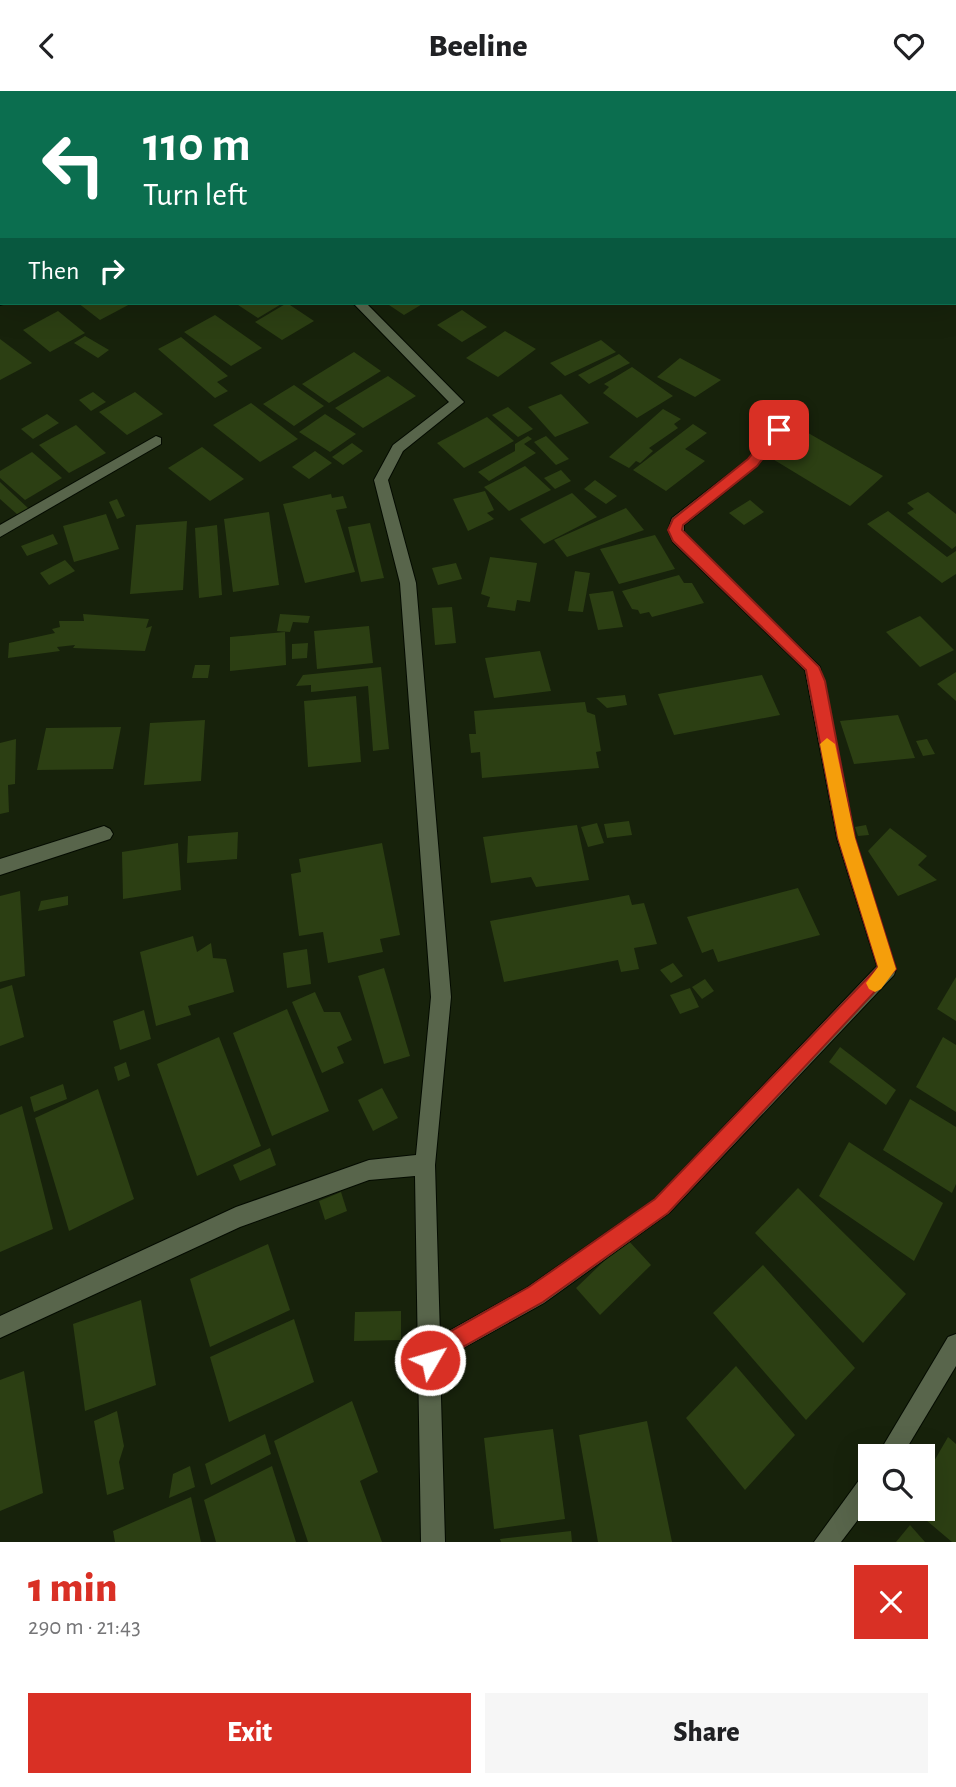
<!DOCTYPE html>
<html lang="en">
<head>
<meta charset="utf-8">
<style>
  body { margin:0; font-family:"Alegreya Sans",sans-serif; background:#f6f6f6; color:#202124; height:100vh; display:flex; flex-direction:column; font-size:26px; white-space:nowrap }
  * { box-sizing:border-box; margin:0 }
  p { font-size:23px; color:#757577 }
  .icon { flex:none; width:38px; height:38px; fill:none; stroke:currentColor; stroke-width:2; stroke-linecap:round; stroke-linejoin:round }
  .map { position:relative; height:1451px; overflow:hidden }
  .sheet { display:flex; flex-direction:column; background:#fff; flex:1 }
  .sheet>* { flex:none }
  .hud { position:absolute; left:0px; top:0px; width:957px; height:214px; box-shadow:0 7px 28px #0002; background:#0b6e4f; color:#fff; overflow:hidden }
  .tools { position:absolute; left:858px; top:1353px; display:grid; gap:14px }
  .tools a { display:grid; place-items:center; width:77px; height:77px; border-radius:0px; background:#fff; box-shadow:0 7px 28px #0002; font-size:35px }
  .pin { position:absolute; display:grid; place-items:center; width:60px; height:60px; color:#fff; margin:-30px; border-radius:14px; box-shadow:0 4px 10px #0006 }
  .me { position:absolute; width:77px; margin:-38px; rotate:52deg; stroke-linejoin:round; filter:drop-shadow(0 0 5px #0008) }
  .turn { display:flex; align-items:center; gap:24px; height:147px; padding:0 28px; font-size:32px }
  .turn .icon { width:91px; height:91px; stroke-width:2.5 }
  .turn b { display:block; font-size:49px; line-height:60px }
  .then { display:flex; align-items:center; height:66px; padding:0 28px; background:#0003; gap:14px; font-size:26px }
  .round { display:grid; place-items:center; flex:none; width:74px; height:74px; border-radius:0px; background:#f6f6f6 }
  .head { display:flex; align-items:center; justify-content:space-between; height:119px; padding:0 28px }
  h1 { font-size:42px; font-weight:800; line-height:52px; color:#d93025 }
  .primary-button { display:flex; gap:14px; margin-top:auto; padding:14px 28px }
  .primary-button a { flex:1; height:80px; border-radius:0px; background:#d93025; color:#fff; font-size:28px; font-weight:800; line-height:80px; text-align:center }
  .primary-button a+a { background:#f6f6f6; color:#202124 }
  header { display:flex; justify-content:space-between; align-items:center; height:91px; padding:0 28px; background:#fff; font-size:32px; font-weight:800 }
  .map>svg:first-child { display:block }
  .building { fill:#2c3f13 }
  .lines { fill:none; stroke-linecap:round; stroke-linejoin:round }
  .minor-casing { stroke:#040b00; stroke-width:2 }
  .minor { fill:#58654b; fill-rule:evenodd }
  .route { fill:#d93025; stroke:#8d1f18; stroke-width:2 }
  .slow { fill:#f59e0b }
</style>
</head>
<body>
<header><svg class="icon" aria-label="back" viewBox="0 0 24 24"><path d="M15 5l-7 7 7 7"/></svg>Beeline<svg class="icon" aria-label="heart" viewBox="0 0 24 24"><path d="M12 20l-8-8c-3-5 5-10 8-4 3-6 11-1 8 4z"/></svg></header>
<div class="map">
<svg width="956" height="1451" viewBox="0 0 956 1451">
  <rect width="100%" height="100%" fill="#17220b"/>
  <!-- building -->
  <g class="building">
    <polygon points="78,212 132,212 100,229"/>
    <polygon points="235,212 283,212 258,227"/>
    <polygon points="287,212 314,230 282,249 255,231"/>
    <polygon points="386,212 424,212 404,224"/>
    <polygon points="462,219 487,236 462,251 437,234"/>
    <polygon points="58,220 85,242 50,261 23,239"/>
    <polygon points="215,224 262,257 231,275 184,241"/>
    <polygon points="505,240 536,258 498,286 466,267"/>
    <polygon points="85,245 109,259 98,267 74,252"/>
    <polygon points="181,246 228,285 217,291 228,300 215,307 158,258"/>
    <polygon points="0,248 32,272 0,289"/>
    <polygon points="601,249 616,261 565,285 550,272"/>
    <polygon points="354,261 381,280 329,312 302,293"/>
    <polygon points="619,263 630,272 589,293 578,284"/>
    <polygon points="680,267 721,289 695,306 657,286"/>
    <polygon points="632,276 673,305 637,327 603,302 609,296 604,293"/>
    <polygon points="388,285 416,305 363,337 335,317"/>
    <polygon points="294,294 324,315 294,335 263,313"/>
    <polygon points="93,301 106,311 91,320 79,309"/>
    <polygon points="135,301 163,323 127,344 99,321"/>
    <polygon points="561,303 589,332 555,346 528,316"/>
    <polygon points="251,312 298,348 260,371 213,334"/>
    <polygon points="508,316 533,338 518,346 492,324"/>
    <polygon points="663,318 681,328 674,333 678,337 649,357 653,360 640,372 636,370 629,377 609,366"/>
    <polygon points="47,323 59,332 33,348 21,338"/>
    <polygon points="325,323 356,343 330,361 299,341"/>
    <polygon points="487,326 514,350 464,377 437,352"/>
    <polygon points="693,333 707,342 685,358 705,370 666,400 633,379"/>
    <polygon points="76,334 106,362 69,382 39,354"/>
    <polygon points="803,339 883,385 850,415 771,367 781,358 775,355 786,345 791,348"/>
    <polygon points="528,345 532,348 524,353 536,362 489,390 478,381 515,360 515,353"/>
    <polygon points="546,345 569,368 556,374 534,351"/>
    <polygon points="352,352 363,360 343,374 332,366"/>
    <polygon points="202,356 244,388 210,410 168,377"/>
    <polygon points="315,360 332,372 309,388 292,376"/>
    <polygon points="32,361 62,387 25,409 0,387 0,380"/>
    <polygon points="525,375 551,399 509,420 484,396"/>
    <polygon points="561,379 571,390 555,398 544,387"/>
    <polygon points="595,389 617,405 606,413 584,398"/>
    <polygon points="0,391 29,418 18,424 0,408"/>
    <polygon points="485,400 494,419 487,422 494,428 468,440 453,408"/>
    <polygon points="928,401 956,423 956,455 952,458 907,422 914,418 907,412"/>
    <polygon points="572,402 597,426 544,453 520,428"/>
    <polygon points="331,403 332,407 343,405 347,417 336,419 355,481 305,492 283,413"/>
    <polygon points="117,408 125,425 117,428 109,411"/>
    <polygon points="750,409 764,421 744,434 729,422"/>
    <polygon points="626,417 644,439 567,466 554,449"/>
    <polygon points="888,420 947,466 956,460 956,483 942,492 867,433"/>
    <polygon points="269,421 279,494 233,501 224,428"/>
    <polygon points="106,423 119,458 74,471 63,435"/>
    <polygon points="187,430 183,499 130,503 136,434"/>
    <polygon points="370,432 384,487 361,491 348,436"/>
    <polygon points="217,434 222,504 199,507 195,437"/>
    <polygon points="53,443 58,453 27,465 21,455"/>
    <polygon points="655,444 675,478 619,493 600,458"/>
    <polygon points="490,466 537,472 530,511 517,509 515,520 487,516 490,506 481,503"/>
    <polygon points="65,469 75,480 49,494 40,482"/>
    <polygon points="456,472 462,488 438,494 432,477"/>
    <polygon points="575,480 590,482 583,521 568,520"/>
    <polygon points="679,484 684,492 692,492 704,512 652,526 649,521 640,523 638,519 632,518 622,500"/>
    <polygon points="613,500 623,536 598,539 589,503"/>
    <polygon points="452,516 456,552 435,554 432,517"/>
    <polygon points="83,523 149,528 146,537 152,535 145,560 73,557 75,554 57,556 60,560 8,567 9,552 55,542 52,538 60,536 59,530 84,530"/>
    <polygon points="280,523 310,525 308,532 293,531 290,541 277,540"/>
    <polygon points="920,525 954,559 920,576 886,541"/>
    <polygon points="369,535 373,572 317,578 314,540"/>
    <polygon points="285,541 286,574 230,580 230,546"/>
    <polygon points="308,552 307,567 292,568 292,553"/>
    <polygon points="540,560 551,600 494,607 485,567"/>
    <polygon points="195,574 210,574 208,587 192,587"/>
    <polygon points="381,576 389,658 373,660 368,595 311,601 311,594 296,595 303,584"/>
    <polygon points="956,581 956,610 937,593"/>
    <polygon points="762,584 780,624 674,644 658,603"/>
    <polygon points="625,604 627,614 607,617 596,607"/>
    <polygon points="356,605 361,671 308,676 304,610"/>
    <polygon points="585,611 587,621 595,624 601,660 596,661 599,677 482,687 480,661 471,662 469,643 476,643 474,620"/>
    <polygon points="898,624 915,667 854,673 840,630"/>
    <polygon points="205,629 201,690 144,694 150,632"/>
    <polygon points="121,636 113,678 37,679 46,637"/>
    <polygon points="16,648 15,693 8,694 9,721 0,723 0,652"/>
    <polygon points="927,648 935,663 923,665 916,650"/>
    <polygon points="629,730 632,744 607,747 604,733"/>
    <polygon points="597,732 604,752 588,756 581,736"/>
    <polygon points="577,734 589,789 536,796 531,786 491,792 483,746"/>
    <polygon points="866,734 869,744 858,745 855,736"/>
    <polygon points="890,737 927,765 918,774 937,789 898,805 868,760"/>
    <polygon points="238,741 237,768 187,772 188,745"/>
    <polygon points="178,752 181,799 123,808 122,761"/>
    <polygon points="382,752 400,844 380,848 383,861 328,872 323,841 299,845 291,783 301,781 299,768"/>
    <polygon points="798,797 820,844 718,871 713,858 702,862 687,826"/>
    <polygon points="20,800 25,885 0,891 0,805"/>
    <polygon points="629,804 632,814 644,812 657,853 634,857 639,878 621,881 618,869 504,891 490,830"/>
    <polygon points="68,805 68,814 38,820 41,810"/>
    <polygon points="193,845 197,861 211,852 213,867 226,868 234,901 188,915 191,924 156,935 140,861"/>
    <polygon points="307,858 311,893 287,897 283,862"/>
    <polygon points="673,872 683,885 671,892 660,879"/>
    <polygon points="384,877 410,965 384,973 358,885"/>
    <polygon points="956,886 956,930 937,918"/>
    <polygon points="705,888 714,900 702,908 692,896"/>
    <polygon points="12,894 24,946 0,955 0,898"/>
    <polygon points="690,897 699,916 680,923 670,904"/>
    <polygon points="315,901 324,921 340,921 352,949 337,956 344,972 322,982 292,911"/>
    <polygon points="287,918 329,1020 272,1045 233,942"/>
    <polygon points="144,919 151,948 120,959 113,930"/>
    <polygon points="219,946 261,1055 197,1085 157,973"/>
    <polygon points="943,946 956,954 956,1021 916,996"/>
    <polygon points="840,956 896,999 886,1014 829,971"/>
    <polygon points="126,971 130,985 118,990 114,976"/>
    <polygon points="63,993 67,1008 34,1021 30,1006"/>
    <polygon points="382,997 398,1027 373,1040 358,1009"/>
    <polygon points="98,998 134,1108 69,1140 35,1027"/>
    <polygon points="910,1008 956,1036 956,1093 952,1102 883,1059"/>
    <polygon points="22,1015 53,1138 0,1161 0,1024"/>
    <polygon points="849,1051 943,1112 914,1170 819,1105"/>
    <polygon points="270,1057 276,1074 240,1090 233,1074"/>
    <polygon points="798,1097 906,1203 863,1252 755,1142"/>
    <polygon points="341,1101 347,1120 325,1129 319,1110"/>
    <polygon points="627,1148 651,1174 600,1224 576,1197"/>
    <polygon points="268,1153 290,1219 210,1256 190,1188"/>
    <polygon points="763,1174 855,1277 806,1329 713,1222"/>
    <polygon points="141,1209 156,1294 85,1320 73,1233"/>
    <polygon points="401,1220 401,1249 354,1250 355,1221"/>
    <polygon points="294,1228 314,1291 229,1331 210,1266"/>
    <polygon points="736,1275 795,1344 745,1399 686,1327"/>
    <polygon points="24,1280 43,1402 0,1420 0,1289"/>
    <polygon points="352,1310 378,1381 360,1390 382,1451 308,1451 274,1350"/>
    <polygon points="117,1320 124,1355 119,1371 124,1398 107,1404 94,1330"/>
    <polygon points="647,1330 672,1451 598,1451 579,1344"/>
    <polygon points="553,1338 565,1428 494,1438 484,1347"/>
    <polygon points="265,1343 271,1363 211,1394 205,1373"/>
    <polygon points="948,1346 956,1353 956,1451 952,1451 913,1418 922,1418 922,1391"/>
    <polygon points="190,1375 195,1396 169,1407 173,1383"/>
    <polygon points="272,1375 296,1451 216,1451 204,1409"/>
    <polygon points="191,1406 201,1451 115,1451 113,1440"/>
    <polygon points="910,1434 925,1451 896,1451"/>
    <polygon points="571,1440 572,1451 501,1451 500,1448"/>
  </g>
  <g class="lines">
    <!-- minor casing -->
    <g class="minor-casing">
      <g id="minor">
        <polygon points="51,0 62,0 63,2 52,2"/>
        <polygon points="374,0 385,0 373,2"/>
        <polygon points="0,35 2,35 0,42"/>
        <polygon points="2,205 2,212 6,212 0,214"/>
        <polygon points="353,212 366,212 464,311 403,360 388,389 416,492 451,906 435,1074 440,1245 528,1196 655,1108 877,875 837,747 805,579 673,451 668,439 672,427 747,369 787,319 792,317 799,322 757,375 684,434 684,444 820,576 855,747 896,878 894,884 669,1122 544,1212 440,1270 445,1451 421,1451 415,1085 369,1089 240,1136 0,1247 0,1225 236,1116 369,1069 416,1064 431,906 400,492 374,389 393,354 449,311"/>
        <polygon points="156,345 161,347 161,353 0,446 0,434"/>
        <polygon points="104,735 110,738 113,743 110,748 0,784 0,768"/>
        <polygon points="956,1243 956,1275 902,1365 877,1365 948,1246"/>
        <polygon points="870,1381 870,1413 841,1451 814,1451 862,1385"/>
      </g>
    </g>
    <!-- minor -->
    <use href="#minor" class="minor"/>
  </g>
  <!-- route -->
  <polygon class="route" points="779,334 785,339 757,375 683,434 682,439 819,576 825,590 855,747 896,878 668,1122 543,1211 440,1269 437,1276 430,1279 422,1276 419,1269 423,1256 529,1196 655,1108 878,876 838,747 806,579 673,450 668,439 673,428 748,368 774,336"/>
  <!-- slow -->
  <polygon class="slow" points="827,647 835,653 855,747 896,878 881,898 875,901 869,898 866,892 878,876 838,747 820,653"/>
</svg>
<div class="tools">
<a><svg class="icon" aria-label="search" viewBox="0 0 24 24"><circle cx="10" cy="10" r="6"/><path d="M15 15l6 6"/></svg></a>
</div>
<div class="pin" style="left:779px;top:339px;background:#d93025"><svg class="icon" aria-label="arrive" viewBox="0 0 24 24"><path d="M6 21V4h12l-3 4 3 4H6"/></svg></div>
<svg class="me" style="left:430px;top:1269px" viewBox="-20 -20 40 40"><circle r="17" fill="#d93025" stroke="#fff" stroke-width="3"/><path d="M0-11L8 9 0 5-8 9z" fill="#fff"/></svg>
<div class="hud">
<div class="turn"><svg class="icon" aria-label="left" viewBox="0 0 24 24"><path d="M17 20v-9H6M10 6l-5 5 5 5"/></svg><div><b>110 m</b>Turn left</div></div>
<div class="then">Then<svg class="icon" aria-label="right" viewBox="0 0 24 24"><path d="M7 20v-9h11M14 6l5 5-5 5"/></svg></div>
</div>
</div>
<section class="sheet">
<div class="head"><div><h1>1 min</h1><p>290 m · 21:43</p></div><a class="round" style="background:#d93025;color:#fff"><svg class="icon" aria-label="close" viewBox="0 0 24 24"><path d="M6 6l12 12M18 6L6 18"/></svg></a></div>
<div class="primary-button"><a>Exit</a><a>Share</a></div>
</section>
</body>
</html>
